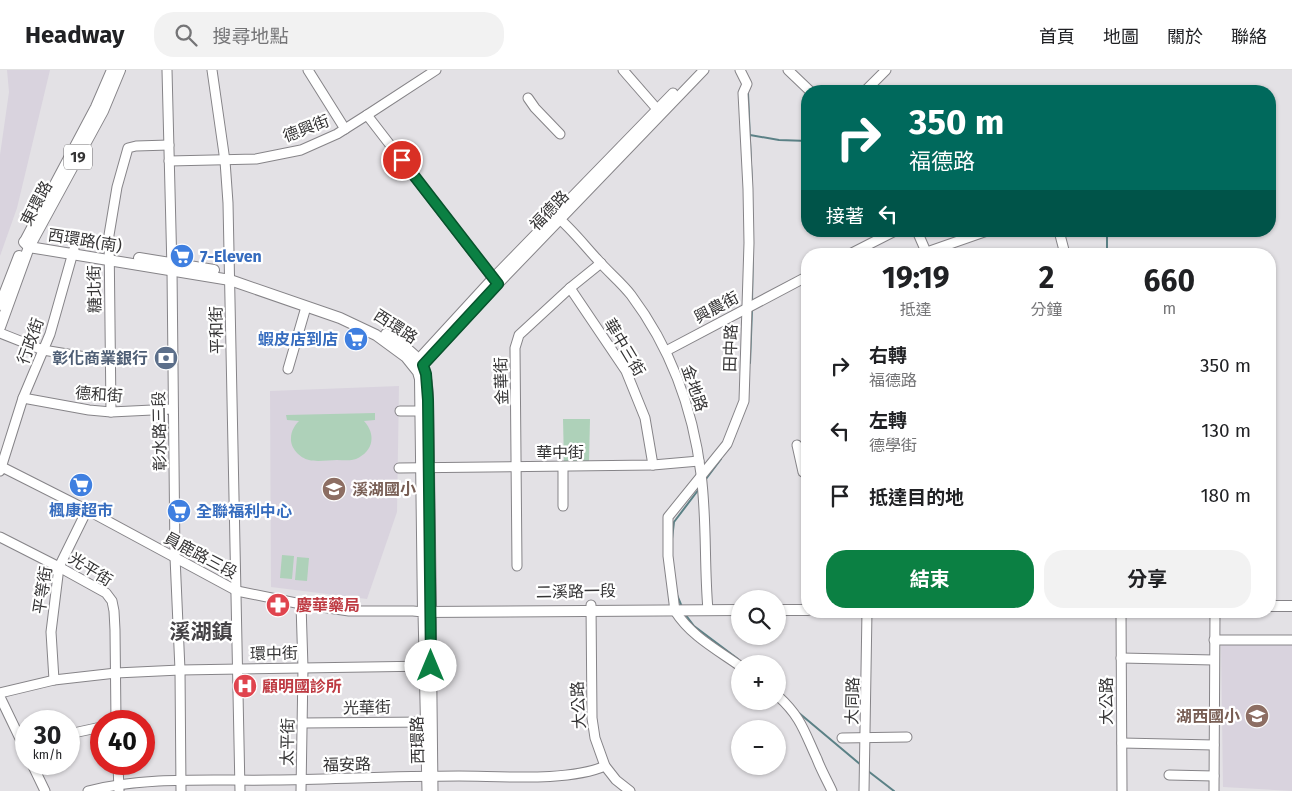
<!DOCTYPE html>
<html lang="zh-TW">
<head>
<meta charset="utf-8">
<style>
  body { margin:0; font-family:"Fira Sans","Noto Sans TC",sans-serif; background:#f2f2f2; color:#202124; height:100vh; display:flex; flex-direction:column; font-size:19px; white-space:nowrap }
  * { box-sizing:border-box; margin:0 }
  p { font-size:16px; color:#757577 }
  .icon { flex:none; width:28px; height:28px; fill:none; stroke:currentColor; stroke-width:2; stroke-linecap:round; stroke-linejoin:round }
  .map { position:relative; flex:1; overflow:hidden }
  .details { position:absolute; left:801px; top:178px; width:475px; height:370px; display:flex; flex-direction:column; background:#fff; border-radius:20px; box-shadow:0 1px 4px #0004 }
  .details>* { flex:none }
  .top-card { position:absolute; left:801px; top:15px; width:475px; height:152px; border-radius:20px; box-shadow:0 1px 4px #0004; background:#00695c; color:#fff; overflow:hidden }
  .fabs { position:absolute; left:731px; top:520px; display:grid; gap:10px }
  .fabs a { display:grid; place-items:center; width:55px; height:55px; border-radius:50%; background:#fff; box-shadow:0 1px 4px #0004; font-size:25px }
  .speed { position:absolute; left:15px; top:640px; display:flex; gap:10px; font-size:25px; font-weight:700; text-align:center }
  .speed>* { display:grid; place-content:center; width:65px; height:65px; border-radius:50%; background:#fff; box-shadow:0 1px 4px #0004; line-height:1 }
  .speed small { font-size:12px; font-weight:400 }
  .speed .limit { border:8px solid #d22; background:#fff; color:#111 }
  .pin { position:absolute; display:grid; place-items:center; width:42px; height:42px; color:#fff; margin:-21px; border:2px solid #fff; border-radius:50%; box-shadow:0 1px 5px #0007 }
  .me { position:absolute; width:55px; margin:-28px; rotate:0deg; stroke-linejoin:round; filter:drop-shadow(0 0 4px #0008) }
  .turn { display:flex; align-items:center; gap:18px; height:105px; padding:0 25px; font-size:22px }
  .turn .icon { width:65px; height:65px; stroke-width:2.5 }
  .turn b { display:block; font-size:35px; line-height:42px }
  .then { display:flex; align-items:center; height:48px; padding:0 25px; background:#0003; gap:10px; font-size:19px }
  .eta { display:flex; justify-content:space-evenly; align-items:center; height:85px; text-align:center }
  .eta b { font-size:30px; font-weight:700; line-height:35px }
  .primary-button { display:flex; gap:10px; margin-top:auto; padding:10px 25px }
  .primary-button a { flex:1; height:58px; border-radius:20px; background:#0b8043; color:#fff; font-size:20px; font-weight:700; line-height:58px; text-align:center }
  .primary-button a+a { background:#f2f2f2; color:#202124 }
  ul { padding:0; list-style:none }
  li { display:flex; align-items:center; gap:15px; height:65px; padding:0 25px }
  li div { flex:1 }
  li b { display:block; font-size:19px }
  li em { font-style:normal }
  header { display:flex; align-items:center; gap:30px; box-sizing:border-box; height:70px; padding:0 25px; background:#fff; border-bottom:1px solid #e0e0e0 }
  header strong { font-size:24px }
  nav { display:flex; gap:28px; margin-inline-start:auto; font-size:18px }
  .search { width:350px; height:45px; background:#f2f2f2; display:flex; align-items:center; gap:12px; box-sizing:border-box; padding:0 18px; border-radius:20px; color:#757577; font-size:19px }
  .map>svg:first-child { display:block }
  .built { fill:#d9d3de }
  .green { fill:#aed1b9 }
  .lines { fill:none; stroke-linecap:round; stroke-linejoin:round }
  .stream { stroke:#5b8186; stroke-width:2 }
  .minor-casing { stroke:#868488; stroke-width:11 }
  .major-casing { stroke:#868488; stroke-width:12 }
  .minor { stroke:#fff; stroke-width:9 }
  .major { stroke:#fff; stroke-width:10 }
  .route-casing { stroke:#07532c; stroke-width:12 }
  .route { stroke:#0b8043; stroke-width:9 }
  .labels { text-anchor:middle; stroke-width:4.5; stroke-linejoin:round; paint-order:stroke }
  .shield { fill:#fff; stroke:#727172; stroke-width:1 }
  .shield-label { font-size:15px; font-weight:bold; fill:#353435 }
  .street-label { font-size:16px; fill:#353435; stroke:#fff }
  .shop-label { font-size:16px; font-weight:bold; fill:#366cbe; stroke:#fff; text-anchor:start }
  .service-label { font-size:16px; font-weight:bold; fill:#4e5e75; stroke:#fff; text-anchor:end }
  .education-label { font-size:16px; font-weight:bold; fill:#785e54; stroke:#fff; text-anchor:start }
  .health-label { font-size:16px; font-weight:bold; fill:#be3a42; stroke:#fff; text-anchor:start }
  .district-label { font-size:21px; font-weight:bold; fill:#454346; stroke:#fff }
</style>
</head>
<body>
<header>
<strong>Headway</strong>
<div class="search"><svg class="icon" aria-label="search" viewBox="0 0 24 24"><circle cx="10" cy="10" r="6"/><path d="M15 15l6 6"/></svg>搜尋地點</div>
<nav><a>首頁</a><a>地圖</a><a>關於</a><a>聯絡</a></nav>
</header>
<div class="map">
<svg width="1292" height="721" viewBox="0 0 1292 721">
  <rect width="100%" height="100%" fill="#e3e1e5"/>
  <!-- built -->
  <g class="built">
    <polygon points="7,0 50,0 17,138 0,186 0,85 9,22"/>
    <polygon points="399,316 397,442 367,529 271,517 270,321"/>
    <polygon points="1221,572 1292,574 1292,721 1223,717"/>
  </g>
  <!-- green -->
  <g class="green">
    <path d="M375,343V350L364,351C376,364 374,381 356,389C351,391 343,390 337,390C329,390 317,392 309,390C300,388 290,378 291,368C291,361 295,355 299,351L287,350L286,345Z"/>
    <polygon points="563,349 590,349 589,393 564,393"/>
    <polygon points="282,485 294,486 292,509 280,508"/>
    <polygon points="297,487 309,488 307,511 295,510"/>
  </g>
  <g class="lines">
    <!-- stream -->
    <g class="stream">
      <polyline points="748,23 752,118"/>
      <polyline points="750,65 779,70 808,71"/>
      <polyline points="1107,184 1107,161"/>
      <polyline points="752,233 753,168"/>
      <polyline points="750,293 752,240"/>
      <polyline points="706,409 721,389"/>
      <polyline points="672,469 674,452 699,419"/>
      <polyline points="677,525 682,537"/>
      <polyline points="685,544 694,556 738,589"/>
      <polyline points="799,643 861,695"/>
      <polyline points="868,701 894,721"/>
    </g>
    <!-- minor casing -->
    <g class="minor-casing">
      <g id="minor">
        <polyline points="167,0 172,200 175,487 180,600 181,721"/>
        <polyline points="212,0 225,91 228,133 240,721"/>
        <polyline points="308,0 345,59"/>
        <polyline points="623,0 657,39"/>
        <polyline points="788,0 810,21"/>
        <polyline points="865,21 886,0"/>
        <polyline points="528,28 535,38 560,64"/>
        <polyline points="367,45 496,212"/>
        <polyline points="169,91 256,89 301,80 337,64 367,45 436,0"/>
        <path d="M555,145C571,158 584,175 597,189C608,202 621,212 631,225C670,277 693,339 701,404C707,449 704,495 708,540"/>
        <polyline points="917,161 927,184"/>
        <polyline points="1059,161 1065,184"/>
        <polyline points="927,182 987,161"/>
        <polyline points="850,184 895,161"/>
        <polyline points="601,193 570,218 626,301 645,348 653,395"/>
        <polyline points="0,263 43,280 110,291"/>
        <polyline points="666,281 808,206"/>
        <polyline points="414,294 493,208 673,23"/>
        <polyline points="288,299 306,237"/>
        <polyline points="419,299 498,214 704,0"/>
        <polyline points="23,328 89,340 111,342 173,339"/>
        <polyline points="400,341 421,341"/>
        <polyline points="111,342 109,165 117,117 128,78 136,76 169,75"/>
        <polyline points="797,375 803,402"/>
        <polyline points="0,396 87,440 237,521 301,534 349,541 413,541 423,542 427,721"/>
        <polyline points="399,398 653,395 699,391"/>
        <polyline points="0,401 23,328 50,264 74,179"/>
        <polyline points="563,436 563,397"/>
        <polyline points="0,467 59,497 106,523 112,531 114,541 115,560 116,651"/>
        <polyline points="517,496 515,278 519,265 570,218"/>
        <polyline points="301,534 303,598 301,721"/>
        <polyline points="591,535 592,648 595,668 605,696 616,710 630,721"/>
        <polyline points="1121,541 1122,721"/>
        <polyline points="431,542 433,721"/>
        <polyline points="1214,570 1292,570"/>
        <polyline points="1121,588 1214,590"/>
        <path d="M740,596C716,579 691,566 675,541L668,486V447L727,374L744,331L749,173L748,119L743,23L747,14L740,0"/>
        <polyline points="54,610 51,562 59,497 87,440"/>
        <polyline points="0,623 54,610 116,603 180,600 431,596"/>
        <path d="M778,626C801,647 804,661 817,689C821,700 827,710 832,721"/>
        <polyline points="0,627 26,681"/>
        <polyline points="302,653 429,652"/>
        <polyline points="69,664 101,657"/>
        <polyline points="842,668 907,667"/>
        <polyline points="1122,673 1214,675"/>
        <polyline points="32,694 45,721"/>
        <polyline points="118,694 119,721"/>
        <polyline points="1169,705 1214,706"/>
        <path d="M88,721C148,706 212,711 273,710C335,709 397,706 459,706C500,706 569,712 605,696"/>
        <polyline points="864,721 867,541"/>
        <polyline points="1214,721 1215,541"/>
      </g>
    </g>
    <!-- major casing -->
    <g class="major-casing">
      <g id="major">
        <polyline points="25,171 96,37 112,0"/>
        <polyline points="24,172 29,177 230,210 340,248 376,265 406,287 418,302 420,309 423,542 740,540"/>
        <polyline points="139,188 214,200"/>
        <polyline points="0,235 19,186"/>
        <polyline points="0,257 29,177 103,41 120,0"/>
        <path d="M386,264C417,285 427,290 428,329L431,542"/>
        <polyline points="1270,536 1292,536"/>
        <polyline points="778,540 808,540"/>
      </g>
    </g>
    <!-- minor -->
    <use href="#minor" class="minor"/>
    <!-- major -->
    <use href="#major" class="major"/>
  </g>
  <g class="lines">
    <!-- route casing -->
    <g class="route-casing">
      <polyline id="route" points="402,90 498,214 423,295 426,304 428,330 431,596"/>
    </g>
    <!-- route -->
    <use href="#route" class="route"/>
  </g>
  <!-- icons -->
  <defs>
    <g id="supermarket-disc" transform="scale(1.25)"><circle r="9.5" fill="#3f7fe0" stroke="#fff"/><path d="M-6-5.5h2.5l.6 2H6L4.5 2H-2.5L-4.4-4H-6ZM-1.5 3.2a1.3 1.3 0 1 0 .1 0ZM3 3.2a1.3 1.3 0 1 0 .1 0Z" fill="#fff"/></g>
    <g id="bank-disc" transform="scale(1.25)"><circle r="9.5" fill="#5c6f8a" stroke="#fff"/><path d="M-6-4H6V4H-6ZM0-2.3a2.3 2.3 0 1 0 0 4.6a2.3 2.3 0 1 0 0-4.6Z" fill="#fff"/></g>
    <g id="school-disc" transform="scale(1.25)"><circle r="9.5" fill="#8d6e63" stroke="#fff"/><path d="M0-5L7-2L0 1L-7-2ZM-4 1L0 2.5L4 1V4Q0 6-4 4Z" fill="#fff"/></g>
    <g id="pharmacy-disc" transform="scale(1.25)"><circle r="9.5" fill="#e0444e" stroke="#fff"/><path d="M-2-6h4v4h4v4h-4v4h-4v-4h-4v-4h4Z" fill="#fff"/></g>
    <g id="hospital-disc" transform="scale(1.25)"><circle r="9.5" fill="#e0444e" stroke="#fff"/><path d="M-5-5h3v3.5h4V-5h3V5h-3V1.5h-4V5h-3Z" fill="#fff"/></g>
  </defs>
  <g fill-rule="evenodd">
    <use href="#supermarket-disc" x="182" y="186"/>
    <use href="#supermarket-disc" x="356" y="269"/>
    <use href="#bank-disc" x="166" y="288"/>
    <use href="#supermarket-disc" x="81" y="415"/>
    <use href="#school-disc" x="334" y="419"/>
    <use href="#supermarket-disc" x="179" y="441"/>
    <use href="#pharmacy-disc" x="278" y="535"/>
    <use href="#hospital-disc" x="245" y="616"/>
    <use href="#school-disc" x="1257" y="646"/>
  </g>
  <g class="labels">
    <!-- shield labels -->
    <rect class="shield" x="64" y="74.5" width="28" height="25" rx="4"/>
    <g class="shield-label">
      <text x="78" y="92">19</text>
    </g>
    <!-- street labels -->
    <g class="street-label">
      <text transform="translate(306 58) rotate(-21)" y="6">德興街</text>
      <text transform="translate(36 133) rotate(-62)" y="6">東環路</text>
      <text transform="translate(549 140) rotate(-46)" y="6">福德路</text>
      <text transform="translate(85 170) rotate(9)" y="6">西環路(南)</text>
      <text transform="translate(94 219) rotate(-91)" y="6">糖北街</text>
      <text transform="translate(716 237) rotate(-28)" y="6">興農街</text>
      <text transform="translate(396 256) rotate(33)" y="6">西環路</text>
      <text transform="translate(216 260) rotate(-91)" y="6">平和街</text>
      <text transform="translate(30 271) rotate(-70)" y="6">行政街</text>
      <text transform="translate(625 277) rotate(59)" y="6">華中三街</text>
      <text transform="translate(730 278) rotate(-88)" y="6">田中路</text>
      <text transform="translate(501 311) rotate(-92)" y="6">金華街</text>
      <text transform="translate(695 318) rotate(71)" y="6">金地路</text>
      <text transform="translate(99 324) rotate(4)" y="6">德和街</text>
      <text transform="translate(159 361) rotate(-91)" y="6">彰水路三段</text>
      <text x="560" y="388">華中街</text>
      <text transform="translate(201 485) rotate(28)" y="6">員鹿路三段</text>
      <text transform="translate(91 499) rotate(32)" y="6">光平街</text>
      <text transform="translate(42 520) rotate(-81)" y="6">平等街</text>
      <text transform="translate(576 521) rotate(-1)" y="6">二溪路一段</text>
      <text transform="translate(274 583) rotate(-1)" y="6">環中街</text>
      <text transform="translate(852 631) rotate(-89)" y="6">大同路</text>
      <text transform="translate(1106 631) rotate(-90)" y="6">大公路</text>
      <text transform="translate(578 635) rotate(-93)" y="6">大公路</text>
      <text transform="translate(367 637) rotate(-1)" y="6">光華街</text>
      <text transform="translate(417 670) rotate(-91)" y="6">西環路</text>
      <text transform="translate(287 672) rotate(-89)" y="6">太平街</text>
      <text transform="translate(347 694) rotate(-1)" y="6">福安路</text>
    </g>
    <!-- shop labels -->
    <g class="shop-label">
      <text x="200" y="192">7-Eleven</text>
      <text x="338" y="275" text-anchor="end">蝦皮店到店</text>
      <text x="81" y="446" text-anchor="middle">楓康超市</text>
      <text x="196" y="447">全聯福利中心</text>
    </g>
    <!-- service labels -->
    <g class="service-label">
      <text x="148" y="294">彰化商業銀行</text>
    </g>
    <!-- education labels -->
    <g class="education-label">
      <text x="352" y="425">溪湖國小</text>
      <text x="1240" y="652" text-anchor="end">湖西國小</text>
    </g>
    <!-- health labels -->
    <g class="health-label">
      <text x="296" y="541">慶華藥局</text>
      <text x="262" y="622">顧明國診所</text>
    </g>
    <!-- district labels -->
    <g class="district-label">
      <text x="201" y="569">溪湖鎮</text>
    </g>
  </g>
</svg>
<div class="fabs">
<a><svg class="icon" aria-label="search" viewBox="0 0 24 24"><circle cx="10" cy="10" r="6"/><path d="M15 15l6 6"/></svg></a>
<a>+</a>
<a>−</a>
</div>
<div class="speed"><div>30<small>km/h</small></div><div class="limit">40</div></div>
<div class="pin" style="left:402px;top:90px;background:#d93025"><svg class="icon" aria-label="arrive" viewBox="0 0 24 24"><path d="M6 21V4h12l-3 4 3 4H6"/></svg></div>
<svg class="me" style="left:431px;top:596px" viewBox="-20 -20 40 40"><circle r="19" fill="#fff"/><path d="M0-13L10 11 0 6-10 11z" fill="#0b8043"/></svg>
<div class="top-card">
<div class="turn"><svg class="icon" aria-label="right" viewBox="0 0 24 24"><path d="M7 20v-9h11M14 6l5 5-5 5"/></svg><div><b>350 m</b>福德路</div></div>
<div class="then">接著<svg class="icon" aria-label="left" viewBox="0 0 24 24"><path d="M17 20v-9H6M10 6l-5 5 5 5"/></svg></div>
</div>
<section class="details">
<div class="eta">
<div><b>19:19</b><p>抵達</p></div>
<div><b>2</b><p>分鐘</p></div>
<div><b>660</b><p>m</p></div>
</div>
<ul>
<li><svg class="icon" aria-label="right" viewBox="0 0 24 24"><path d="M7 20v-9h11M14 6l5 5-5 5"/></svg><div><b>右轉</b><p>福德路</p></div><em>350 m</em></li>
<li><svg class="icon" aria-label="left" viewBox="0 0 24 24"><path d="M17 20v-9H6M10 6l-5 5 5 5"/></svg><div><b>左轉</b><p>德學街</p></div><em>130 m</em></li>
<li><svg class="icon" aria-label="arrive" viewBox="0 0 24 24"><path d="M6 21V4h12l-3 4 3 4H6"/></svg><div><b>抵達目的地</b></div><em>180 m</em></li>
</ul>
<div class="primary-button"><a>結束</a><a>分享</a></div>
</section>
</div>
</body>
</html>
